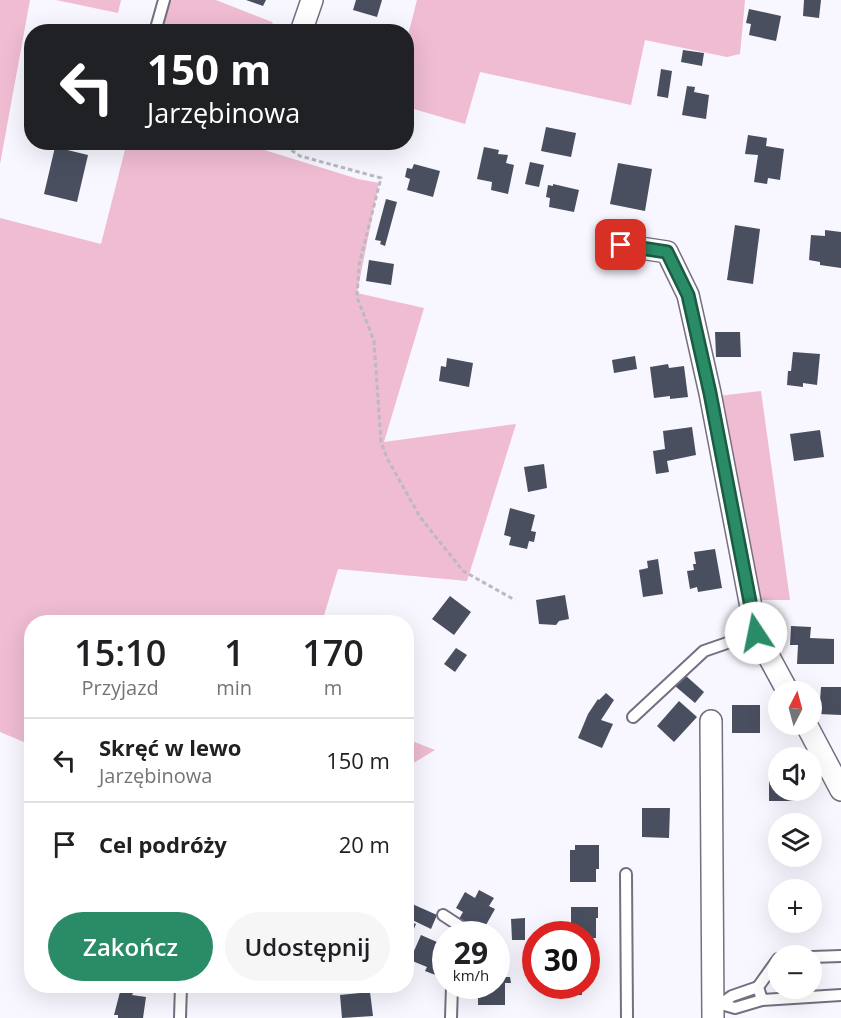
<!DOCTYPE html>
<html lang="pl">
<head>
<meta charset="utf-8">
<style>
  body { margin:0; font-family:"Open Sans",sans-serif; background:#f6f6f6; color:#202124; height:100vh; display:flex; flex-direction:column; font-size:22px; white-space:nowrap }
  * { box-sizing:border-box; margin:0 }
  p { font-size:20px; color:#757577 }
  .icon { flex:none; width:33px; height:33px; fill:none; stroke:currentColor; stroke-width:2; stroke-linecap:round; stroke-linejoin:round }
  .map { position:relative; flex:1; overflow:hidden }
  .drawer { position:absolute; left:24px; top:615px; width:390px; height:378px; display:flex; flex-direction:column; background:#fff; border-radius:24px; box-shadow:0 6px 24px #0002 }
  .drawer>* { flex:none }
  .top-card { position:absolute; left:24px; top:24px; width:390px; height:126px; border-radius:24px; box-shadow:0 6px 24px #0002; background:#202124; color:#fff; overflow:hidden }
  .needle { width:39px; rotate:6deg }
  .controls { position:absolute; left:768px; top:681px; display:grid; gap:12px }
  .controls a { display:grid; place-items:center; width:54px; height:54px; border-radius:50%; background:#fff; box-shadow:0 6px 24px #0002; font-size:30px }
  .speed { position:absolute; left:432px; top:921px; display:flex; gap:12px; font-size:30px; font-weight:700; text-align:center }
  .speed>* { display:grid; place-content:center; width:78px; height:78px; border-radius:50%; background:#fff; box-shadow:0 6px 24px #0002; line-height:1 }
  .speed small { font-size:15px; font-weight:400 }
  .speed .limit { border:9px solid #d22; background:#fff; color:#111 }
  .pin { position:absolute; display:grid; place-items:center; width:51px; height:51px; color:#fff; margin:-26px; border-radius:12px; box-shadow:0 3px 9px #0006 }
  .me { position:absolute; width:66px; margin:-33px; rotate:349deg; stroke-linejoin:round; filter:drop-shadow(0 0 4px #0008) }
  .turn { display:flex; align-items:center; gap:21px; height:126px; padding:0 24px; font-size:27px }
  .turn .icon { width:78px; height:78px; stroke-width:2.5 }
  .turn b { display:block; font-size:42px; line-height:51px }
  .eta { display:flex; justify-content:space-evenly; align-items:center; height:102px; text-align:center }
  .eta b { font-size:36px; font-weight:600; line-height:42px }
  .button { display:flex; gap:12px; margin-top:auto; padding:12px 24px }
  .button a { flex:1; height:69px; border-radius:36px; background:#298c67; color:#fff; font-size:24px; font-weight:600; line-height:69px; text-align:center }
  .button a+a { background:#f6f6f6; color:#202124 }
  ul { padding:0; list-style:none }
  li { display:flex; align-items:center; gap:18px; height:84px; padding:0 24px; border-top:2px solid #e0e0e0 }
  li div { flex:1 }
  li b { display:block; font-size:22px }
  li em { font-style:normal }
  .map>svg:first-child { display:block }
  .green { fill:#efbcd2 }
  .building { fill:#494f5f }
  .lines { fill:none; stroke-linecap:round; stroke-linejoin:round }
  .service-casing { stroke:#746f81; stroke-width:14 }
  .minor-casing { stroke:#746f81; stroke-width:24 }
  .path { stroke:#bbb9c1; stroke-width:3; stroke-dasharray:4.5 3; stroke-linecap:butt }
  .service { stroke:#fff; stroke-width:10 }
  .minor { stroke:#fff; stroke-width:21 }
  .route-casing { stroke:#1b5b43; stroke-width:15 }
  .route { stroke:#298c67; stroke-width:10 }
</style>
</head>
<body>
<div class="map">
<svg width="841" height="1018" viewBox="0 0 841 1018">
  <rect width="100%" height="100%" fill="#f8f6fe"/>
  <!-- green -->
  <g class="green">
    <polygon points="0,0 30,0 0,164"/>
    <polygon points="56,0 121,0 118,13"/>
    <polygon points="168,0 216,0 272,22 276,31 162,32"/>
    <polygon points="417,0 745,0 740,54 727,57 645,40 631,105 480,72 465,124 407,107 407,39"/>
    <polygon points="127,142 259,143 258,148 358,179 379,183 357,293 424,308 384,442 516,424 467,581 338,569 322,622 32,622 31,745 0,732 0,218 101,244"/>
    <polygon points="761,391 790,600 759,600 718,396"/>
    <polygon points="406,739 407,739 435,750 407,767"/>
  </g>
  <!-- building -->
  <g class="building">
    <polygon points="246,0 266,0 263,6"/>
    <polygon points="356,0 382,0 377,17 353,10"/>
    <polygon points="804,0 821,0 819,18 803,16"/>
    <polygon points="749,9 781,16 776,41 749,35 751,24 746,23"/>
    <polygon points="683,50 704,53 702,66 681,62"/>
    <polygon points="661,69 672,71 668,98 657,96"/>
    <polygon points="687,86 695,87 694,92 709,95 706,119 682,115"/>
    <polygon points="546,127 576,133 571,157 541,151"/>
    <polygon points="748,135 767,138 766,146 784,149 780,180 768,178 767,184 754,182 758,155 745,154"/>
    <polygon points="55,147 88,155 77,202 44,194"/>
    <polygon points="484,147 499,150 498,154 508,155 506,163 514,165 508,194 491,190 492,182 477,179"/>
    <polygon points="530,162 544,165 539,187 525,184"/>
    <polygon points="618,163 652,169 645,211 610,204"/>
    <polygon points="414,164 440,171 433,197 407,190 410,179 405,177 407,168 412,169"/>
    <polygon points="553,184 579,190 574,212 549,207 550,198 546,197 548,185 553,186"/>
    <polygon points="386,199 397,202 385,246 380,244 381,241 375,240"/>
    <polygon points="735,225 760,229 753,284 727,280"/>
    <polygon points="825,230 841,232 841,268 820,265 820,262 809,260 811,235 825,236"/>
    <polygon points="369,260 394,264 391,285 366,281"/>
    <polygon points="715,332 740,332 741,357 716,357"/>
    <polygon points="793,352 820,354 817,385 803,383 803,387 787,385 788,371 791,371"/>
    <polygon points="635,356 637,369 614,373 612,360"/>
    <polygon points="447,358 473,363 469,387 439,381 441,366 446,367"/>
    <polygon points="668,364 669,368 684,366 688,397 670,399 670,396 654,398 650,367"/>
    <polygon points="692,427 696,455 667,461 669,472 656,474 653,451 665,449 663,431"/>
    <polygon points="820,430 824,457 794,461 790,434"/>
    <polygon points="544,464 547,488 528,492 524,467"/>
    <polygon points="510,508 535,515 531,531 536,532 534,542 529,541 527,549 509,545 511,537 504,535"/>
    <polygon points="715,549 722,588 698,592 697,587 690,589 687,571 694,570 693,564 696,564 694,552"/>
    <polygon points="658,559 663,594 643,597 639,570 648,568 647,561"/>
    <polygon points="565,595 569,619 559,621 556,625 539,624 536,600"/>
    <polygon points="450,596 471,612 454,635 432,619"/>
    <polygon points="791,626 811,627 810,638 834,639 834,664 797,664 798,645 790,645"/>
    <polygon points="456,648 467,655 455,672 444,664"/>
    <polygon points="685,675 704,692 695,703 675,686"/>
    <polygon points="821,687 841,687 841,715 819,714"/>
    <polygon points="606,693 614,700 601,720 613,724 602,748 578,738 588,714 598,699 599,700"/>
    <polygon points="679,701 697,717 674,742 657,726"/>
    <rect x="732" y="705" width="28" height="28"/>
    <polygon points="769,772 778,772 778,790 797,790 796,801 769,801"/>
    <polygon points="642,808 670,808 669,838 642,837"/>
    <polygon points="575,845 599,845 599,869 596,869 596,882 570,882 570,850 575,850"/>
    <polygon points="479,890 494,898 489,906 495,909 482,932 459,919 463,912 456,908 465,892 475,898"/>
    <polygon points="410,903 437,915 431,929 406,917"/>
    <polygon points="571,907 598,907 598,918 596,918 596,938 586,938 586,934 571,934"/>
    <polygon points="525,918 525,940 512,940 511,919"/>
    <polygon points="406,920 416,924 410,938 406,937"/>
    <polygon points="421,935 446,946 446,959 438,976 425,971 427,967 410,960"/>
    <polygon points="496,977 510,977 511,983 505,983 505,1005 478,1005 478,986 496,986"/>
    <polygon points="137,986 153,986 150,992"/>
    <polygon points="546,986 582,986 582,995 547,996"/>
    <polygon points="121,988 133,993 132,995 146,997 143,1018 118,1018 118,1015 114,1015"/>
    <polygon points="370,992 373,1016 342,1018 340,995"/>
  </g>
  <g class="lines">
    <!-- service casing -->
    <g class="service-casing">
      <g id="service">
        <polyline points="155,32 164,0"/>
        <polyline points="633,717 704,651 756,633"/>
        <polyline points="626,874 627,1018"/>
        <polyline points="443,915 472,934"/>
        <polyline points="812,957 841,956"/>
        <polyline points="778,959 758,987 762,1000 841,995"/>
        <polyline points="721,1004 732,996 758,987"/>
        <polyline points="713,1005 721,1004 735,1008 762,1000"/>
        <polyline points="180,1018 181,986"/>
        <polyline points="451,1018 452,986"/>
      </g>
    </g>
    <!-- minor casing -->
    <g class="minor-casing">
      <g id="minor">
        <polyline points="301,32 312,0"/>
        <polyline points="621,245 667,252 688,295 710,393 756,633 788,692"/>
        <polyline points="711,721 713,1018"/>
        <polyline points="806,724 841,790"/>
      </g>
    </g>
    <!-- path -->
    <polyline class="path" points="279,142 300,156 381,178 359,265 357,297 374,341 381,442 387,458 420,517 463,571 515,600"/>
    <!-- service -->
    <use href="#service" class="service"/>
    <!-- minor -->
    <use href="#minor" class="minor"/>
  </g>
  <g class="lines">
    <!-- route casing -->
    <g class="route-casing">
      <polyline id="route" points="621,245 667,252 688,295 710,393 756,633"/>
    </g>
    <!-- route -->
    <use href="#route" class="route"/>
  </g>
</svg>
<div class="controls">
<a><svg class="needle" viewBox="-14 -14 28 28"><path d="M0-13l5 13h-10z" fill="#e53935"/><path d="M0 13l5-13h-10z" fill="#757577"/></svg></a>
<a><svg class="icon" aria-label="sound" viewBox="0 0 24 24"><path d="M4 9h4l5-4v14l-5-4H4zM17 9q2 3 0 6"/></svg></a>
<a><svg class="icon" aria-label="layers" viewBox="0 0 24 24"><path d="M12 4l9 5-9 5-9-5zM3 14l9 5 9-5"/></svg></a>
<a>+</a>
<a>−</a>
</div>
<div class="speed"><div>29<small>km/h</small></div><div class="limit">30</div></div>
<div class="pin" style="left:621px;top:245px;background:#d93025"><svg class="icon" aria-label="arrive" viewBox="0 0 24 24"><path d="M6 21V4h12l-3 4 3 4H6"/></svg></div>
<svg class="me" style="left:756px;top:633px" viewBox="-20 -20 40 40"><circle r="19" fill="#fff"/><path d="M0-13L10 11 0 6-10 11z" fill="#298c67"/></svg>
<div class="top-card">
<div class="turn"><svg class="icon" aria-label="left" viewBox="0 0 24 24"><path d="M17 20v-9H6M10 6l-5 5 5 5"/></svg><div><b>150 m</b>Jarzębinowa</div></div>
</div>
<section class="drawer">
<div class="eta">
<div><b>15:10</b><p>Przyjazd</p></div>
<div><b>1</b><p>min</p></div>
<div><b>170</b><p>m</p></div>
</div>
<ul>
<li><svg class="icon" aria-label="left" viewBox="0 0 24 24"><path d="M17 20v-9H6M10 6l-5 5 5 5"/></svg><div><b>Skręć w lewo</b><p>Jarzębinowa</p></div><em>150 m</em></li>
<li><svg class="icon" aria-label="arrive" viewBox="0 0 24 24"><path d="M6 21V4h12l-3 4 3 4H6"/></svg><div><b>Cel podróży</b></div><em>20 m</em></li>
</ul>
<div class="button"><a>Zakończ</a><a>Udostępnij</a></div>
</section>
</div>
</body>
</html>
